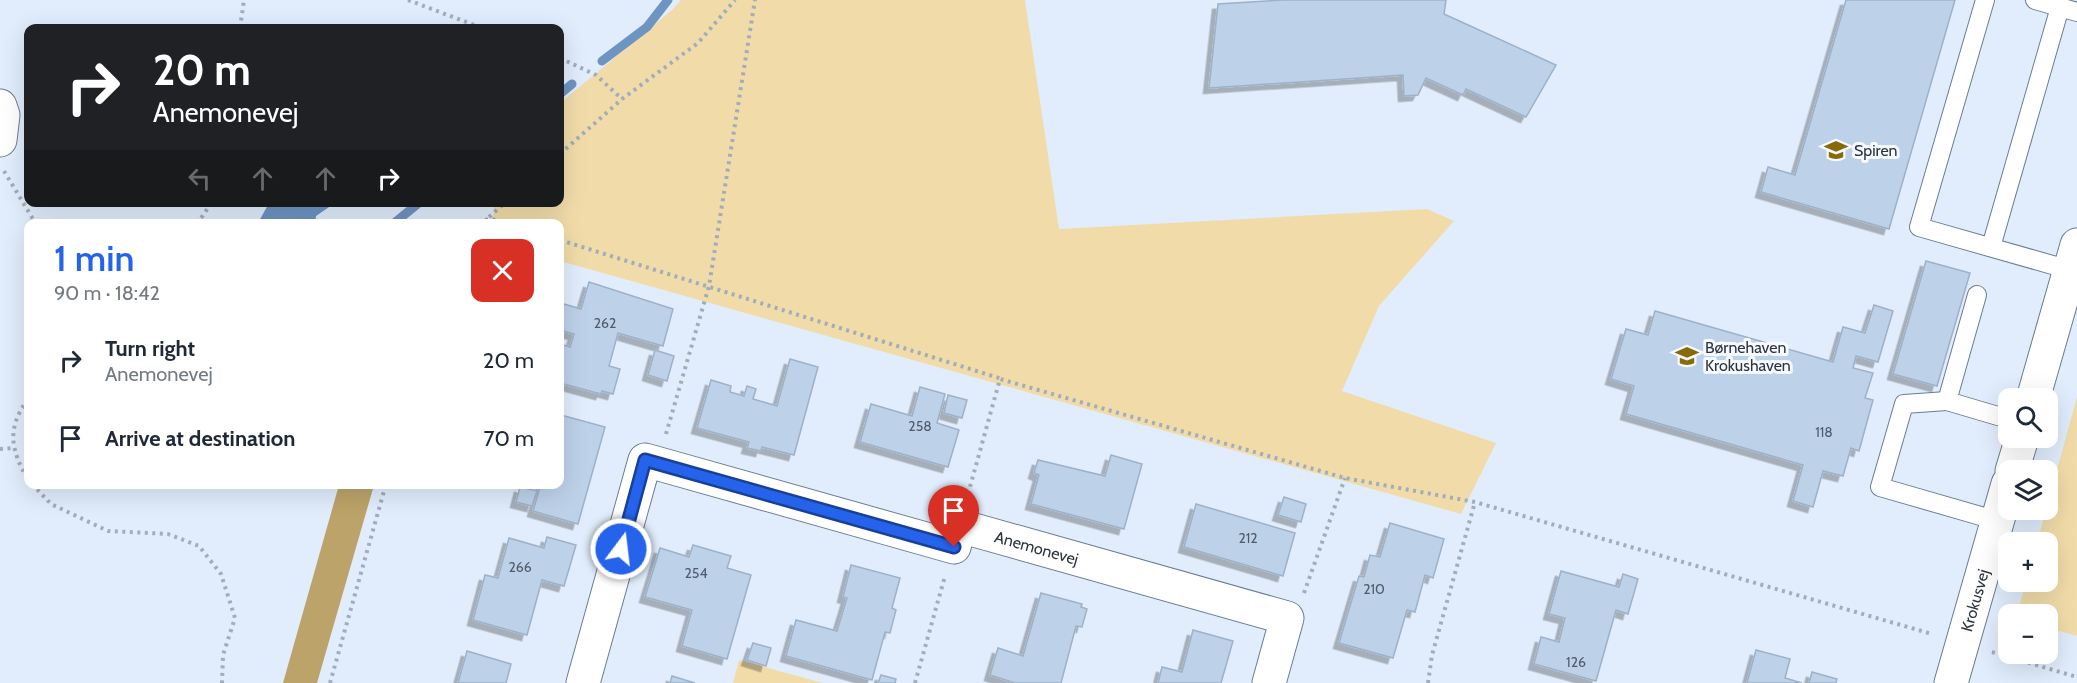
<!DOCTYPE html>
<html lang="en">
<head>
<meta charset="utf-8">
<style>
  body { margin:0; font-family:Cabin,sans-serif; background:#f2f2f3; color:#1f2937; height:100vh; display:flex; flex-direction:column; font-size:22px; white-space:nowrap }
  * { box-sizing:border-box; margin:0 }
  p { font-size:20px; color:#747a83 }
  .icon { flex:none; width:33px; height:33px; fill:none; stroke:currentColor; stroke-width:2; stroke-linecap:round; stroke-linejoin:round }
  .map { position:relative; flex:1; overflow:hidden }
  .drawer { position:absolute; left:24px; top:219px; width:540px; height:270px; display:flex; flex-direction:column; background:#fff; border-radius:12px; box-shadow:0 6px 24px #0002 }
  .drawer>* { flex:none }
  .top-card { position:absolute; left:24px; top:24px; width:540px; height:183px; border-radius:12px; box-shadow:0 6px 24px #0002; background:#202124; color:#fff; overflow:hidden }
  .buttons { position:absolute; left:1998px; top:388px; display:grid; gap:12px }
  .buttons a { display:grid; place-items:center; width:60px; height:60px; border-radius:12px; background:#fff; box-shadow:0 6px 24px #0002; font-size:30px }
  .pin { position:absolute; display:grid; place-items:center; width:51px; height:51px; color:#fff; margin:-62px -26px; border-radius:50% 50% 50% 0; rotate:-45deg; box-shadow:0 0 6px #0007 }
  .pin .icon { rotate:45deg }
  .me { position:absolute; width:66px; margin:-33px; rotate:15deg; stroke-linejoin:round; filter:drop-shadow(0 0 4px #0008) }
  .turn { display:flex; align-items:center; gap:21px; height:126px; padding:0 30px; font-size:27px }
  .turn .icon { width:78px; height:78px; stroke-width:2.5 }
  .turn b { display:block; font-size:42px; line-height:51px }
  .lanes { display:flex; align-items:center; height:57px; padding:0 30px; background:#0003; justify-content:center; gap:30px; direction:ltr }
  .lanes .off { opacity:.35 }
  .round { display:grid; place-items:center; flex:none; width:63px; height:63px; border-radius:12px; background:#f2f2f3 }
  .headline { display:flex; align-items:center; justify-content:space-between; height:102px; padding:0 30px }
  h1 { font-size:36px; font-weight:600; line-height:45px; color:#2563eb }
  ul { padding:0; list-style:none }
  li { display:flex; align-items:center; gap:18px; height:78px; padding:0 30px }
  li div { flex:1 }
  li b { display:block; font-size:22px }
  li em { font-style:normal }
  .map>svg:first-child { display:block }
  .green { fill:#f1dca9 }
  .forest { fill:#bba369 }
  .water { fill:#6e94c2 }
  .lines { fill:none; stroke-linecap:round; stroke-linejoin:round }
  .stream { stroke:#6e94c2; stroke-width:9 }
  .building { fill:#bdd1e9; stroke:#9db1c8; stroke-width:1.5; filter:url(#shadow) }
  .lane-casing { stroke:#6a7c92; stroke-width:20 }
  .street-casing { stroke:#6a7c92; stroke-width:35 }
  .path { stroke:#a2adba; stroke-width:4; stroke-dasharray:3 4.5; stroke-linecap:butt }
  .lane { stroke:#fff; stroke-width:18 }
  .street { stroke:#fff; stroke-width:33 }
  .route-casing { stroke:#184099; stroke-width:15 }
  .route { stroke:#2563eb; stroke-width:10 }
  .labels { text-anchor:middle; stroke-width:6; stroke-linejoin:round; paint-order:stroke }
  .number-label { font-size:14px; fill:#505b69 }
  .poi-label { font-size:16px; fill:#2c343e; stroke:#f6faff; text-anchor:start }
  .street-label { font-size:16px; fill:#2c343e; stroke:#f6faff }
</style>
</head>
<body>
<div class="map">
<svg width="2077" height="683" viewBox="0 0 2077 683">
  <defs>
    <filter id="shadow"><feDropShadow dx="-5.5" dy="5.5" stdDeviation="0" flood-color="#0004"/></filter>
  </defs>
  <rect width="100%" height="100%" fill="#e1edfc"/>
  <!-- green -->
  <g class="green">
    <polygon points="681,0 1025,0 1059,229 1427,209 1454,221 1379,306 1342,391 1496,443 1461,514 560,261 560,224 493,223 494,203 560,202 560,103 672,10"/>
    <polygon points="2077,397 2077,636 2048,628 2048,615 2017,615 2026,582 2048,582 2048,543 2037,543"/>
    <polygon points="739,660 823,683 733,683"/>
  </g>
  <!-- forest -->
  <polygon class="forest" points="339,485 374,485 317,683 283,683"/>
  <!-- water -->
  <polygon class="water" points="269,203 269,202 335,203 316,216 315,223 258,223"/>
  <g class="lines">
    <!-- stream -->
    <g class="stream">
      <polyline points="602,61 647,27 668,0"/>
      <polyline points="560,94 572,84"/>
      <polyline points="393,224 420,202"/>
    </g>
  </g>
  <!-- building -->
  <g class="building">
    <polygon points="1283,0 1446,0 1444,14 1556,65 1526,117 1466,89 1463,95 1426,78 1418,95 1404,96 1403,75 1209,88 1218,4"/>
    <polygon points="1846,0 1955,0 1889,229 1761,192 1768,167 1795,175"/>
    <polygon points="1926,261 1970,273 1937,386 1893,374"/>
    <polygon points="589,282 673,309 663,346 618,333 609,366 620,369 613,394 602,391 601,394 560,383 560,344 570,347 574,334 560,330 560,321 564,304 581,309"/>
    <polygon points="1874,305 1893,311 1878,362 1856,356 1853,368 1873,373 1865,398 1873,400 1859,451 1851,448 1843,476 1823,471 1813,507 1793,501 1803,465 1626,414 1634,386 1611,379 1626,329 1648,335 1655,311 1833,362 1843,327 1865,333"/>
    <polygon points="655,350 674,356 667,381 648,375"/>
    <polygon points="790,359 818,367 794,455 762,447 761,451 747,448 749,442 697,428 711,380 731,386 730,392 744,396 747,386 756,389 753,399 777,406"/>
    <polygon points="920,387 945,394 937,423 959,430 948,467 860,442 871,404 912,416"/>
    <polygon points="948,395 967,400 962,418 944,413"/>
    <polygon points="561,415 605,427 578,524 533,511 541,484 560,484"/>
    <polygon points="1111,455 1142,464 1124,529 1031,504 1039,475 1034,473 1038,460 1105,476"/>
    <polygon points="520,487 537,491 532,506 516,502"/>
    <polygon points="1284,497 1306,504 1301,522 1278,515"/>
    <polygon points="1196,504 1295,533 1283,576 1184,547"/>
    <polygon points="1390,523 1444,539 1433,578 1425,575 1415,612 1407,610 1393,658 1339,643 1359,576 1364,577 1370,555 1380,557"/>
    <polygon points="547,537 576,545 564,586 542,580 527,635 473,620 485,575 498,578 509,538 544,548"/>
    <polygon points="693,545 731,556 727,568 751,575 727,659 682,646 692,610 645,597 660,548 689,557"/>
    <polygon points="851,565 900,578 892,608 896,610 890,633 885,632 872,680 786,656 796,620 837,631 847,598 843,597"/>
    <polygon points="1561,571 1619,587 1623,574 1638,579 1628,614 1616,610 1596,681 1534,664 1541,637 1559,642 1565,618 1549,614"/>
    <polygon points="1041,593 1082,604 1081,607 1087,609 1082,627 1076,626 1061,683 1015,683 990,675 998,648 1023,656"/>
    <polygon points="1193,630 1233,641 1221,683 1158,683 1162,667 1182,672"/>
    <polygon points="753,643 771,648 766,666 747,660"/>
    <polygon points="1756,650 1790,659 1785,678 1802,683 1747,683"/>
    <polygon points="467,651 511,664 506,683 458,683"/>
    <polygon points="1812,672 1837,679 1836,683 1809,683"/>
    <polygon points="881,675 896,679 895,683 878,683"/>
    <polygon points="672,676 695,683 670,683"/>
  </g>
  <g class="lines">
    <!-- lane casing -->
    <g class="lane-casing">
      <g id="lane">
        <polyline points="1985,0 1919,227 2070,270"/>
        <polyline points="2035,0 2077,12"/>
        <polyline points="1991,247 2060,7"/>
        <polyline points="1977,295 1947,401 2008,419"/>
        <polyline points="1947,401 1904,404 1880,487 1998,521"/>
      </g>
    </g>
    <!-- street casing -->
    <g class="street-casing">
      <g id="street">
        <polyline points="0,106 3,115 0,140"/>
        <polyline points="2033,399 2077,245"/>
        <polyline points="2012,471 2022,438"/>
        <path id="s1" d="M583,683L645,460L954,547L960,526L1287,618L1269,683"/>
        <path id="s2" d="M1951,683L2008,484"/>
      </g>
    </g>
    <!-- path -->
    <g class="path">
      <polyline points="408,0 482,28"/>
      <polyline points="240,28 244,0"/>
      <polyline points="560,58 596,75 622,99"/>
      <polyline points="560,154 622,99 698,43 735,0"/>
      <polyline points="4,171 36,224"/>
      <polyline points="489,217 506,202"/>
      <polyline points="197,224 212,202"/>
      <polyline points="479,224 489,218 507,224"/>
      <polyline points="560,240 1002,379"/>
      <path d="M28,399C6,429 11,450 28,480"/>
      <polyline points="666,434 709,286 755,0"/>
      <polyline points="0,449 14,448"/>
      <polyline points="32,484 51,504 108,531 168,534 199,546 221,574 235,618 223,655 222,683"/>
      <polyline points="968,494 1000,379 1345,478 1475,502 1932,634"/>
      <polyline points="1304,593 1345,478"/>
      <polyline points="1992,652 2077,677"/>
      <polyline points="330,683 386,484"/>
      <polyline points="915,683 945,576"/>
      <polyline points="1428,683 1432,655 1475,502"/>
    </g>
    <!-- lane -->
    <use href="#lane" class="lane"/>
    <!-- street -->
    <use href="#street" class="street"/>
  </g>
  <g class="lines">
    <!-- route casing -->
    <g class="route-casing">
      <polyline id="route" points="621,549 645,460 954,547"/>
    </g>
    <!-- route -->
    <use href="#route" class="route"/>
  </g>
  <!-- icons -->
  <defs>
    <g id="school-bare" transform="scale(1.8)"><path d="M0-5L7-2L0 1L-7-2ZM-4 1L0 2.5L4 1V4Q0 6-4 4Z" fill="#886a08" stroke="#f6faff" stroke-width="2.5" paint-order="stroke"/></g>
  </defs>
  <g fill-rule="evenodd">
    <use href="#school-bare" x="1836" y="150"/>
    <use href="#school-bare" x="1687" y="356"/>
  </g>
  <g class="labels">
    <!-- number labels -->
    <g class="number-label">
      <text x="605" y="328">262</text>
      <text x="920" y="431">258</text>
      <text x="1824" y="437">118</text>
      <text x="1248" y="543">212</text>
      <text x="520" y="572">266</text>
      <text x="696" y="578">254</text>
      <text x="1374" y="594">210</text>
      <text x="1576" y="667">126</text>
    </g>
    <!-- poi labels -->
    <g class="poi-label">
      <text x="1854" y="156">Spiren</text>
      <text x="1705" y="353">Børnehaven<tspan x="1705" dy="18">Krokushaven</tspan></text>
    </g>
    <!-- street labels -->
    <g class="street-label">
      <text dy="6" stroke="none"><textPath href="#s1" startOffset="654">Anemonevej</textPath></text>
      <text dy="6" stroke="none"><textPath href="#s2" startOffset="86">Krokusvej</textPath></text>
    </g>
  </g>
</svg>
<div class="buttons">
<a><svg class="icon" aria-label="search" viewBox="0 0 24 24"><circle cx="10" cy="10" r="6"/><path d="M15 15l6 6"/></svg></a>
<a><svg class="icon" aria-label="layers" viewBox="0 0 24 24"><path d="M12 4l9 5-9 5-9-5zM3 14l9 5 9-5"/></svg></a>
<a>+</a>
<a>−</a>
</div>
<div class="pin" style="left:954px;top:547px;background:#d93025"><svg class="icon" aria-label="arrive" viewBox="0 0 24 24"><path d="M6 21V4h12l-3 4 3 4H6"/></svg></div>
<svg class="me" style="left:621px;top:549px" viewBox="-20 -20 40 40"><circle r="17" fill="#2563eb" stroke="#fff" stroke-width="3"/><path d="M0-11L8 9 0 5-8 9z" fill="#fff"/></svg>
<div class="top-card">
<div class="turn"><svg class="icon" aria-label="right" viewBox="0 0 24 24"><path d="M7 20v-9h11M14 6l5 5-5 5"/></svg><div><b>20 m</b>Anemonevej</div></div>
<div class="lanes"><svg class="icon off" aria-label="left" viewBox="0 0 24 24"><path d="M17 20v-9H6M10 6l-5 5 5 5"/></svg><svg class="icon off" aria-label="ahead" viewBox="0 0 24 24"><path d="M12 20V5M6 11l6-6 6 6"/></svg><svg class="icon off" aria-label="ahead" viewBox="0 0 24 24"><path d="M12 20V5M6 11l6-6 6 6"/></svg><svg class="icon" aria-label="right" viewBox="0 0 24 24"><path d="M7 20v-9h11M14 6l5 5-5 5"/></svg></div>
</div>
<section class="drawer">
<div class="headline"><div><h1>1 min</h1><p>90 m · 18:42</p></div><a class="round" style="background:#d93025;color:#fff"><svg class="icon" aria-label="close" viewBox="0 0 24 24"><path d="M6 6l12 12M18 6L6 18"/></svg></a></div>
<ul>
<li><svg class="icon" aria-label="right" viewBox="0 0 24 24"><path d="M7 20v-9h11M14 6l5 5-5 5"/></svg><div><b>Turn right</b><p>Anemonevej</p></div><em>20 m</em></li>
<li><svg class="icon" aria-label="arrive" viewBox="0 0 24 24"><path d="M6 21V4h12l-3 4 3 4H6"/></svg><div><b>Arrive at destination</b></div><em>70 m</em></li>
</ul>
</section>
</div>
</body>
</html>
